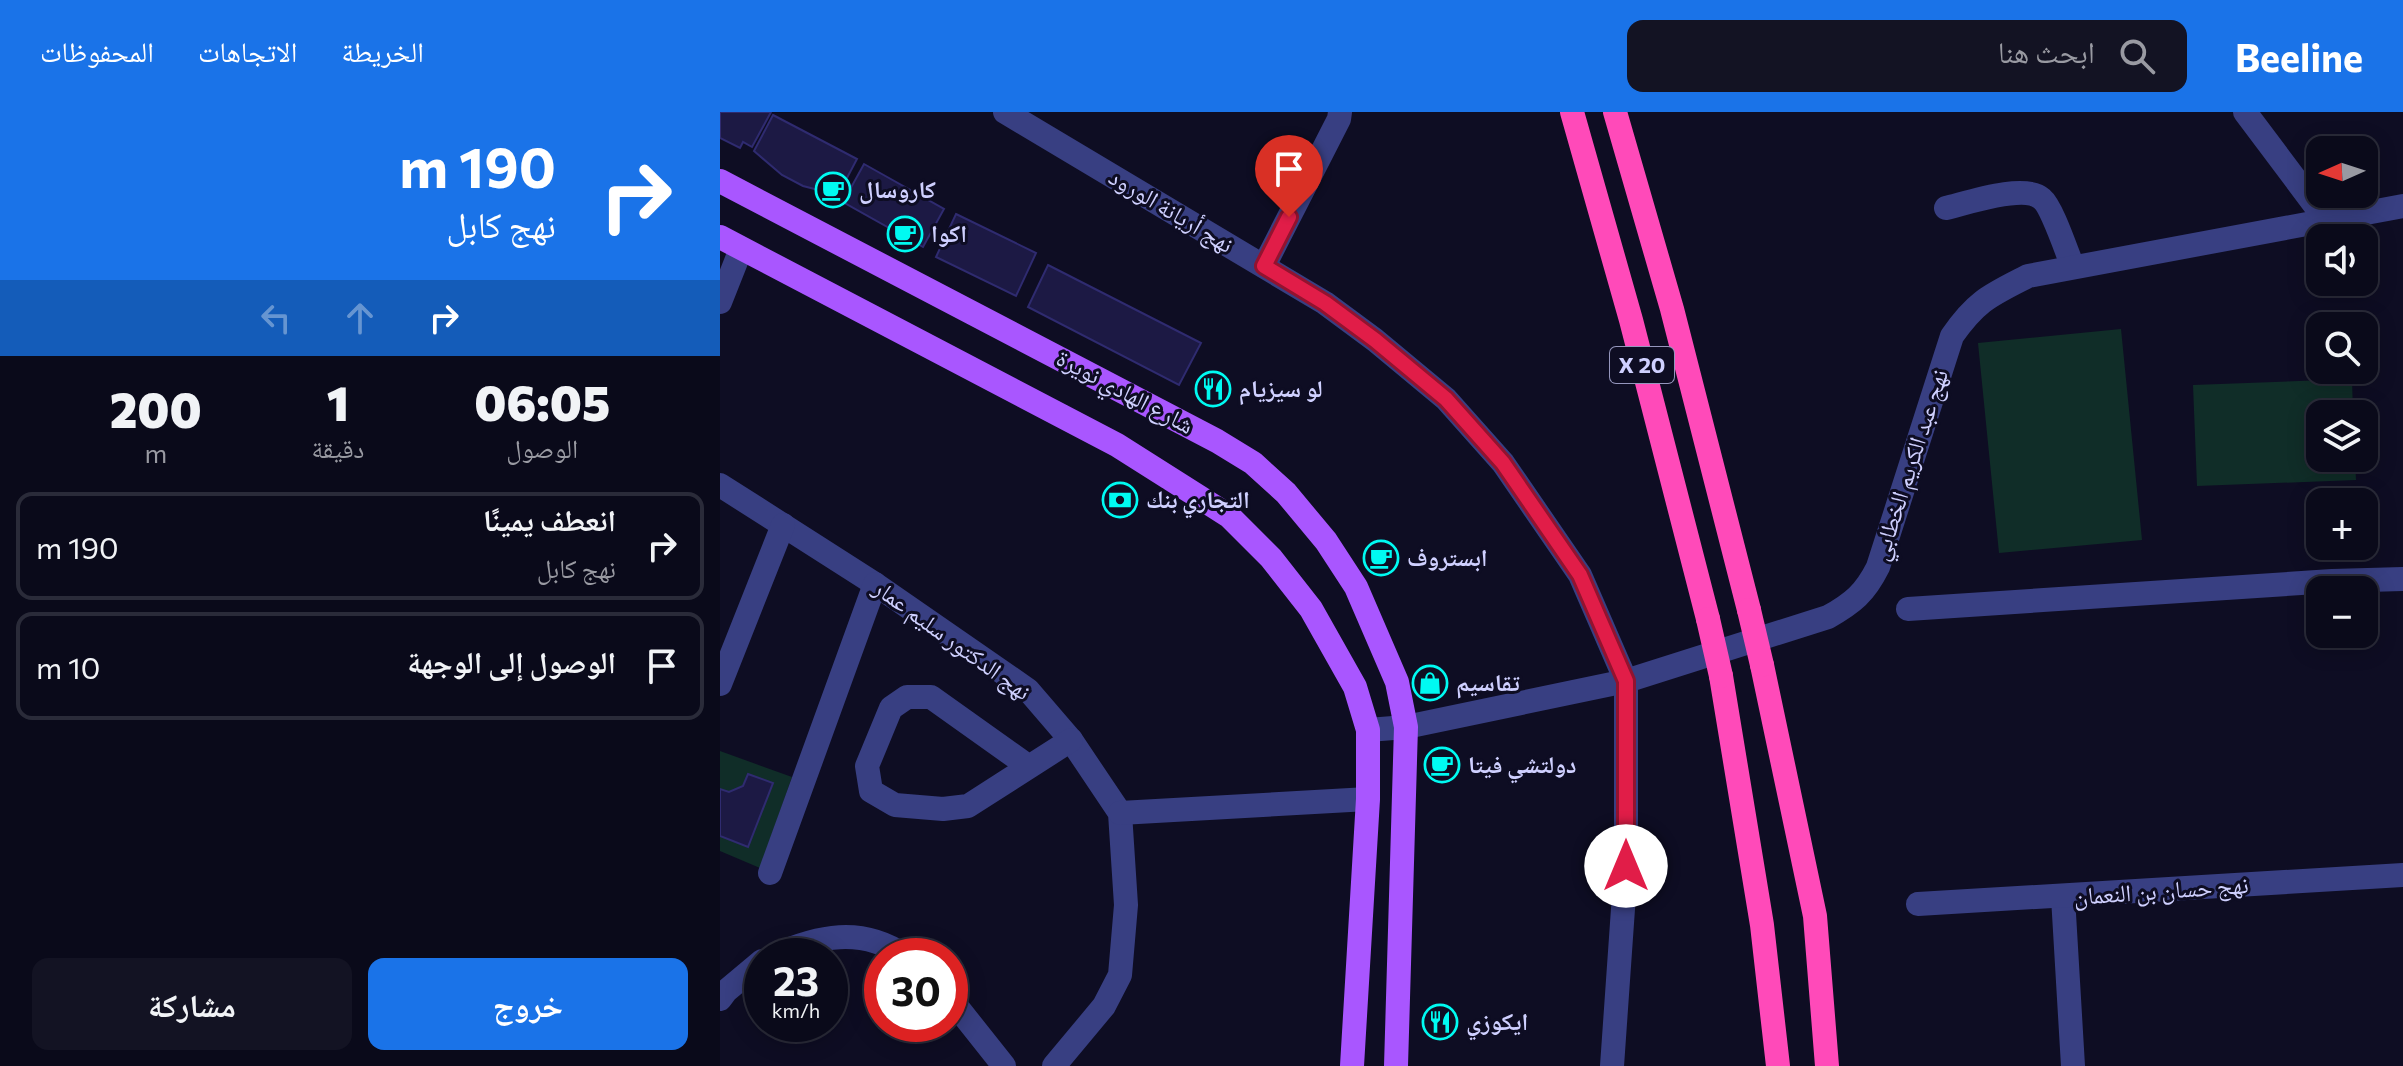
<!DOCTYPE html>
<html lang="ar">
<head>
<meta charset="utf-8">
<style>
  body { margin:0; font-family:Commissioner,"Noto Naskh Arabic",sans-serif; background:#131323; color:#f1f3f6; direction:rtl; height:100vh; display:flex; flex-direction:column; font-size:30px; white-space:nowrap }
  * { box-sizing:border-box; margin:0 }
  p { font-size:26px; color:#999aa2 }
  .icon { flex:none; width:44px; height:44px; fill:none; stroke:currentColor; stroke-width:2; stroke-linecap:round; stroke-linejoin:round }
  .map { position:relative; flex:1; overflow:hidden; direction:ltr }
  .side { display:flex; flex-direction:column; background:#0a0a1a; width:720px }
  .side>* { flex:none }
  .top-card { background:#1a73e8; color:#fff; overflow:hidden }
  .needle { width:52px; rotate:267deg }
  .fabs { position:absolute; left:1586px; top:24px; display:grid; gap:16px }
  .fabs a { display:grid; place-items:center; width:72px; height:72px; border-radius:16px; background:#0a0a1a; box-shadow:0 4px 20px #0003,0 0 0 2px #2a2b39; font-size:40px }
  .speed { position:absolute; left:24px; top:826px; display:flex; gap:16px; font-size:40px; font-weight:700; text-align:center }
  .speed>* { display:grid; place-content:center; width:104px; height:104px; border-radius:50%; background:#0a0a1a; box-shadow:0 4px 20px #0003,0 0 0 2px #2a2b39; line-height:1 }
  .speed small { font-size:20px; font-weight:400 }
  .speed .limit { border:12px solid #d22; background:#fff; color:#111 }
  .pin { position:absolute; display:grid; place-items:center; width:68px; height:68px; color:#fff; margin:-82px -34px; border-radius:50% 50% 50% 0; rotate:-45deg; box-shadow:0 0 8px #0007 }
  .pin .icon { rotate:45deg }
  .me { position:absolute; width:88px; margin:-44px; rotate:0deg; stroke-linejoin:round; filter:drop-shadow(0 0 6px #0008) }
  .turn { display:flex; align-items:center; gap:28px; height:168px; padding:0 32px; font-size:36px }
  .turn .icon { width:104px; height:104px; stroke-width:2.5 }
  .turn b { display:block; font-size:56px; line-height:68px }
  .lanes { display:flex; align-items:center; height:76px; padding:0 32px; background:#0003; justify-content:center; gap:40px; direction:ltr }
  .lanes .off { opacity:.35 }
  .eta { display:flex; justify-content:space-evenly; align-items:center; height:136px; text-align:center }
  .eta b { font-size:48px; font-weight:800; line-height:56px }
  .action { display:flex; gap:16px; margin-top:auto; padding:16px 32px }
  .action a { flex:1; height:92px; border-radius:16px; background:#1a73e8; color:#fff; font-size:32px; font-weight:800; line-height:92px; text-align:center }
  .action a+a { background:#131323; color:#f1f3f6 }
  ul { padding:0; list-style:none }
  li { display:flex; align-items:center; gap:24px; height:108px; margin:0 16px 12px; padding:0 16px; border:4px solid #2a2b39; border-radius:16px }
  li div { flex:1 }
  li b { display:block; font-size:30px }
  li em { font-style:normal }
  header { display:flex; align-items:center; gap:48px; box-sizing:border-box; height:112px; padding:0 40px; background:#1a73e8; color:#fff }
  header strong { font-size:38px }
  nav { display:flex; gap:44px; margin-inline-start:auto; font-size:28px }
  .search { width:560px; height:72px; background:#131323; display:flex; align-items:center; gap:20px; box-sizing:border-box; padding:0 28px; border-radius:16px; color:#999aa2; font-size:30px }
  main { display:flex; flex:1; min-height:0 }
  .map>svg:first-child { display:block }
  .green { fill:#102d28 }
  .building { fill:#1c1944; stroke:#2f2b70; stroke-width:2 }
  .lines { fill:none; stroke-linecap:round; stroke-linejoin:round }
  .minor { stroke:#383f82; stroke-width:24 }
  .major { stroke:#a956ff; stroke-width:24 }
  .highway { stroke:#ff4ab9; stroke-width:24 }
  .highway-bridge { stroke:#ff4ab9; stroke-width:24 }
  .route-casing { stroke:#92132f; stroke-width:20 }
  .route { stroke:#e11d48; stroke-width:14 }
  .labels { text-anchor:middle; stroke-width:6; stroke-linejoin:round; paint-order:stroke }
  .shield { fill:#0e0d23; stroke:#9596bd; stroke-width:2 }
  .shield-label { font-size:22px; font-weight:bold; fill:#cfd0ff }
  .poi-label { font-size:24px; font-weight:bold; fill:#cfd0ff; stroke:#0e0d23; text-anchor:start }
  .street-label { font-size:24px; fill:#cfd0ff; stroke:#0e0d23 }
</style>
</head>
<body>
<header>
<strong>Beeline</strong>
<div class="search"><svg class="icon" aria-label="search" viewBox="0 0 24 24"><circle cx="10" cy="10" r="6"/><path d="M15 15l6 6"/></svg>ابحث هنا</div>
<nav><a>الخريطة</a><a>الاتجاهات</a><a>المحفوظات</a></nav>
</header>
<main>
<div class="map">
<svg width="1683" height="954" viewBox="0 0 1683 954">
  <rect width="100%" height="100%" fill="#0e0d23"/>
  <!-- green -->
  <g class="green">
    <polygon points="1401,217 1422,428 1279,441 1258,231"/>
    <polygon points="1632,267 1633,302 1600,302 1600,346 1635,346 1636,368 1477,374 1473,273"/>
    <polygon points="0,639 72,665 40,756 0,739"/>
  </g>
  <!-- building -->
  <g class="building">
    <polygon points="0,0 51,0 32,35 23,30 20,36 0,26"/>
    <polygon points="53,3 137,47 118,83 83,74 62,63 34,39"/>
    <polygon points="144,52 224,97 203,135 123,90"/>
    <polygon points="236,102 316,141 296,184 216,145"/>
    <polygon points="328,153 481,231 459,273 308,195"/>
    <polygon points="28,662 53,671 28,735 0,724 0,677 9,680 23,674"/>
  </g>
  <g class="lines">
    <!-- minor -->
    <g class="minor">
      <polyline points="285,0 605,191 655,228 726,287 783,351 860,463 906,569 906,754 892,954"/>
      <polyline points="1525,0 1606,108"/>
      <path d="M1226,96C1247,91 1305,71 1322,87C1332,95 1347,141 1353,155"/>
      <polyline points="544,154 619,7 620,0"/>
      <polyline points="0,190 21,137"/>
      <polyline points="0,373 155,472 308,578 351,628 400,701 406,793 400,863 384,894 334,954"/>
      <polyline points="1188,497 1612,469 1683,467"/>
      <polyline points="0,572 63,413"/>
      <path d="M648,618L686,615L906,569L1108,505C1133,491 1145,481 1158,455L1232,224C1257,188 1271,183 1308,164L1683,94"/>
      <polyline points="308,654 211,585 187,585 171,596 147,654 151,679 175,693 223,697 248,694 351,628"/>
      <polyline points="400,701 648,687"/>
      <polyline points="50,761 155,472"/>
      <polyline points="1343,785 1353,954"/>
      <polyline points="1198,792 1683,763"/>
      <path d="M53,844C98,824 141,814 185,844"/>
      <polyline points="230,886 284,954"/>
      <polyline points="0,887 6,879 42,849"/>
    </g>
    <!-- major -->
    <g class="major">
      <polyline points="0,69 497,329 533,351 566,381 606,429 636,475 677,570 686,615 676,954"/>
      <polyline points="0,125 397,333 509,404 551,446 591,497 635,575 648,618 648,687 632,954"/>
    </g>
    <!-- highway -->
    <g class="highway">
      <polyline points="852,0 911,208 988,507"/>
      <polyline points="895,0 952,197 1029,498"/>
      <polyline points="1042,553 1095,804 1107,954"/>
      <polyline points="1001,564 1042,813 1058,954"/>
    </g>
    <!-- highway-bridge -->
    <g class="highway-bridge">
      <polyline points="1029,498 1042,553"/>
      <polyline points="988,507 1001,564"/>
    </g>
  </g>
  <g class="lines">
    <!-- route casing -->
    <g class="route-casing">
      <polyline id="route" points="569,105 544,154 605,191 655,228 726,287 783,351 860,463 906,569 906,754"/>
    </g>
    <!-- route -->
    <use href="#route" class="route"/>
  </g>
  <!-- icons -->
  <defs>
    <g id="cafe-ring" transform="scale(1.8)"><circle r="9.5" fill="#0e0d23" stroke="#00faf2" stroke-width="1.5"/><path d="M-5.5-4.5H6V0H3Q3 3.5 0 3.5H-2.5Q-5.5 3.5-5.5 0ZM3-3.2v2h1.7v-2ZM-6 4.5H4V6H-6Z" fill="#00faf2"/></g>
    <g id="restaurant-ring" transform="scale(1.8)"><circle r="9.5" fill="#0e0d23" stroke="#00faf2" stroke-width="1.5"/><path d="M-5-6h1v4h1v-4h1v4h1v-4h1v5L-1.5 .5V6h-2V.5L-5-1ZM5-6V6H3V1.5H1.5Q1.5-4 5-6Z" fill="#00faf2"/></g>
    <g id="bank-ring" transform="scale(1.8)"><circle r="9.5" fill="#0e0d23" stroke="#00faf2" stroke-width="1.5"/><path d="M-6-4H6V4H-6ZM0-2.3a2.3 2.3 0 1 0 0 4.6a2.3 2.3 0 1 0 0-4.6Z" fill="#00faf2"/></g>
    <g id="shop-ring" transform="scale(1.8)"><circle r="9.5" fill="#0e0d23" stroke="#00faf2" stroke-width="1.5"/><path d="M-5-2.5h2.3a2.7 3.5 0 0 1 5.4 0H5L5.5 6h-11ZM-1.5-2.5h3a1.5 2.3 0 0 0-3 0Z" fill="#00faf2"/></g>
  </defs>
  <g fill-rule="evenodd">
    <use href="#cafe-ring" x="113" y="78"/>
    <use href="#cafe-ring" x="185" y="122"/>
    <use href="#restaurant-ring" x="493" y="277"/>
    <use href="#bank-ring" x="400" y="388"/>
    <use href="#cafe-ring" x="661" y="446"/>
    <use href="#shop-ring" x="710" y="571"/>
    <use href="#cafe-ring" x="722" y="653"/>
    <use href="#restaurant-ring" x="720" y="910"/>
  </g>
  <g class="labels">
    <!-- shield labels -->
    <rect class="shield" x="890" y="235" width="64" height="36" rx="6"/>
    <g class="shield-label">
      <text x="922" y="261">X 20</text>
    </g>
    <!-- poi labels -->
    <g class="poi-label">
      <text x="139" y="86">كاروسال</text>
      <text x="211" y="130">اكوا</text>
      <text x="519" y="285">لو سيزيام</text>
      <text x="426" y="396">التجاري بنك</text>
      <text x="687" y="454">ابستروف</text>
      <text x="736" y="579">تقاسيم</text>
      <text x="748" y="661">دولتشي فيتا</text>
      <text x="746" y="918">ايكوزي</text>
    </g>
    <!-- street labels -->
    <g class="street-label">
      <text transform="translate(451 99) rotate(31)" y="8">نهج أريانة الورود</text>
      <text transform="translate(405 280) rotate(28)" y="8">شارع الهادي نويرة</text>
      <text transform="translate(1190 353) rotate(-72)" y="8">نهج عبد الكريم الخطابي</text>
      <text transform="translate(232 528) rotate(36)" y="8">نهج الدكتور سليم عمار</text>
      <text transform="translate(1441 779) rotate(-4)" y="8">نهج حسان بن النعمان</text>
    </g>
  </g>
</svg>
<div class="fabs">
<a><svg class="needle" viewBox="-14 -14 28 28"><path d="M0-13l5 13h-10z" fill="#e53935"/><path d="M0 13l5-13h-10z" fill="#999aa2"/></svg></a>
<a><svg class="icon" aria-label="sound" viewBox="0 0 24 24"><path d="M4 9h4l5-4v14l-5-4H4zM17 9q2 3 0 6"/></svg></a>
<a><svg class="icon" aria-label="search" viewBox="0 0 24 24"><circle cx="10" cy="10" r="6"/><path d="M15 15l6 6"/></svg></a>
<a><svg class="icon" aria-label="layers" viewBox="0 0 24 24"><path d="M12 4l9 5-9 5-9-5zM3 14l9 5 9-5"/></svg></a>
<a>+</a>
<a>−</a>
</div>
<div class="speed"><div>23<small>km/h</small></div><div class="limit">30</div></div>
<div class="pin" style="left:569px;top:105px;background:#d93025"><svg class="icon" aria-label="arrive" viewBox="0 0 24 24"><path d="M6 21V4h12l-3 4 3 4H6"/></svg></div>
<svg class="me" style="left:906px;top:754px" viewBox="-20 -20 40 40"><circle r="19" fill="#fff"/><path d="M0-13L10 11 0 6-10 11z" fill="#e11d48"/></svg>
</div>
<section class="side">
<div class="top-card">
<div class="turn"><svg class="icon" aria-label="right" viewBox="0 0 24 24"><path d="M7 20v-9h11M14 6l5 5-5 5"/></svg><div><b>190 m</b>نهج كابل</div></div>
<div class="lanes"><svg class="icon off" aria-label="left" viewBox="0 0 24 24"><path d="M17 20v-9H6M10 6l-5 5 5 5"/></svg><svg class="icon off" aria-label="ahead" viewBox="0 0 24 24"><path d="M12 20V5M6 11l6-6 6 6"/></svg><svg class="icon" aria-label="right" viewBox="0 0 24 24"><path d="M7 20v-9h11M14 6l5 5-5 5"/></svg></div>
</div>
<div class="eta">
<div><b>06:05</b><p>الوصول</p></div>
<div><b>1</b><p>دقيقة</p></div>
<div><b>200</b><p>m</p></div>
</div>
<ul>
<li><svg class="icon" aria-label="right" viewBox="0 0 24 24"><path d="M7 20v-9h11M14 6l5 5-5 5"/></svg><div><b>انعطف يمينًا</b><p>نهج كابل</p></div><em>190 m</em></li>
<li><svg class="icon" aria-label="arrive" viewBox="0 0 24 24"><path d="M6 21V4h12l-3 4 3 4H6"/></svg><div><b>الوصول إلى الوجهة</b></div><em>10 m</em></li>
</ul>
<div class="action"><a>خروج</a><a>مشاركة</a></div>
</section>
</main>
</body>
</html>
